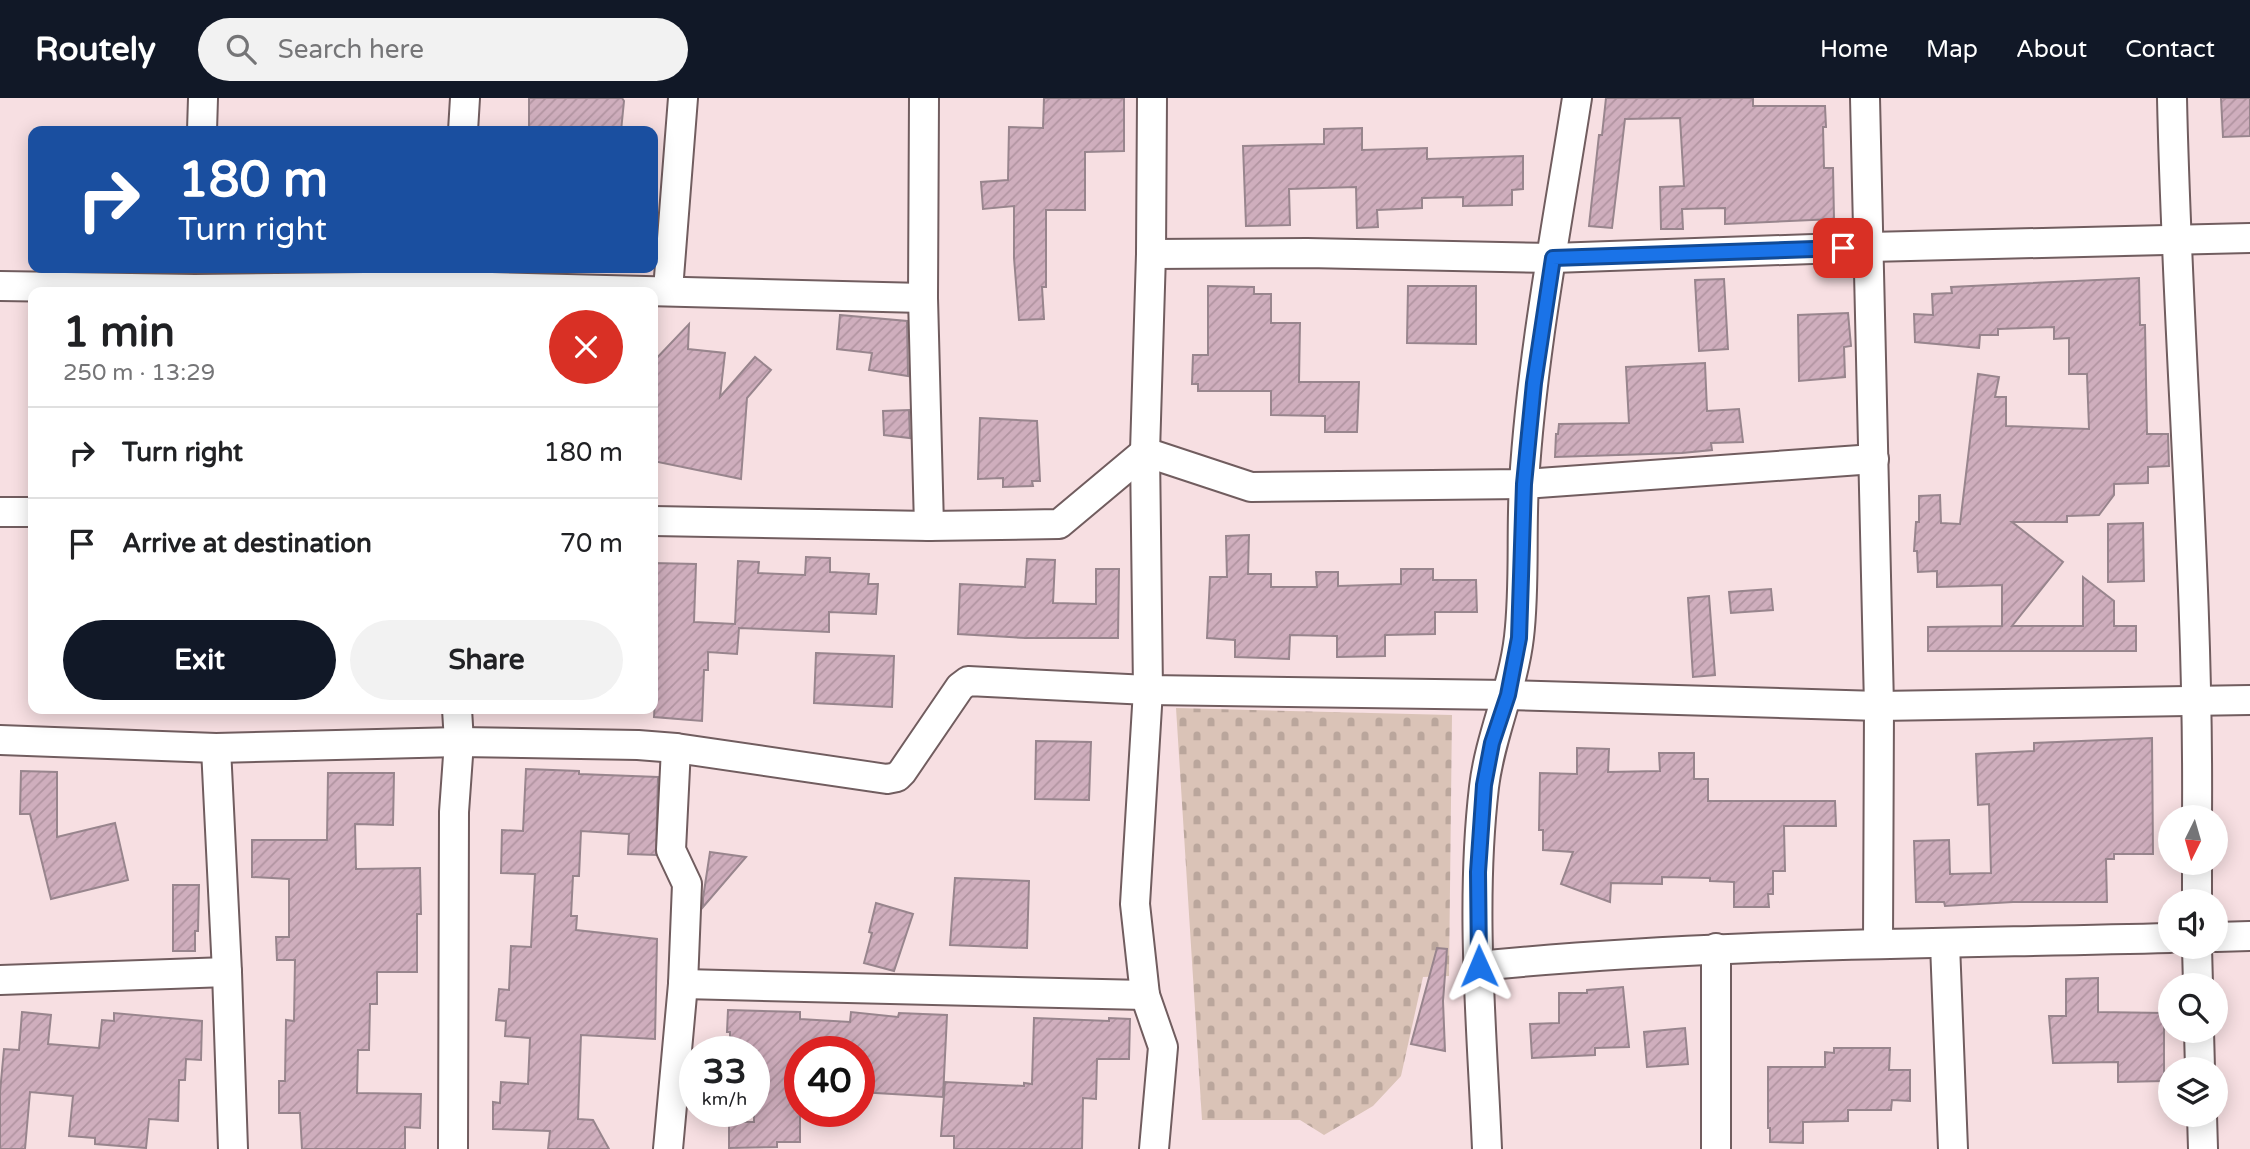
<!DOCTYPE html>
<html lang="en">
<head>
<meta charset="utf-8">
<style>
  body { margin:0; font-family:"Varela Round",sans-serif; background:#f2f2f2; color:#202124; height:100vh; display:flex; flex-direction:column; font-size:26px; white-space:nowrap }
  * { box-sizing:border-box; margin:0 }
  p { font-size:23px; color:#757577 }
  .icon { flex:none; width:38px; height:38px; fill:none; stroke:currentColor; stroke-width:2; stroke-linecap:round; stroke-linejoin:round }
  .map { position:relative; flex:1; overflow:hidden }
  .details { position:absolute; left:28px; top:189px; width:630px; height:427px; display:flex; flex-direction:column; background:#fff; border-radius:14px; box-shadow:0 4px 18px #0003 }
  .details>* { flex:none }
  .hud { position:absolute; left:28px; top:28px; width:630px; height:147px; border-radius:14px; box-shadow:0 4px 18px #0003; background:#1a4fa0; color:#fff; overflow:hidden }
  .needle { width:46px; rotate:185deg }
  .fabs { position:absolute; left:2158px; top:707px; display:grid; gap:14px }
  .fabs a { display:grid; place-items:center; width:70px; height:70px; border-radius:50%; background:#fff; box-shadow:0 4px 18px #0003; font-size:35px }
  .speed { position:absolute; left:679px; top:938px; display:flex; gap:14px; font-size:35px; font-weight:700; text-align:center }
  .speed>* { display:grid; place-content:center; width:91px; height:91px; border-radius:50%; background:#fff; box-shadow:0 4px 18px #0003; line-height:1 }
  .speed small { font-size:18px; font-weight:400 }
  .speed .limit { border:10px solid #d22; background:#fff; color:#111 }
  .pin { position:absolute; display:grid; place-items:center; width:60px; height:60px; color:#fff; margin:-30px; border-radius:14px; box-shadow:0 4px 10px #0006 }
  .me { position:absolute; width:77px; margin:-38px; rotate:359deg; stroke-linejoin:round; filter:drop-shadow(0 0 5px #0008) }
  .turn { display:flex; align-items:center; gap:24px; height:147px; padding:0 35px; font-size:32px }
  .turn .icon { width:91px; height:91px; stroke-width:2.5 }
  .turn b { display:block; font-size:49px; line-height:60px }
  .round { display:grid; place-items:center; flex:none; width:74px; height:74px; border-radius:37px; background:#f2f2f2 }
  .head { display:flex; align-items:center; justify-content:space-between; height:119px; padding:0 35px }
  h1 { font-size:42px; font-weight:800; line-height:52px }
  .cta { display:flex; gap:14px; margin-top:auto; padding:14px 35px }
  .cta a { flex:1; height:80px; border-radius:42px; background:#111827; color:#fff; font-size:28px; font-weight:800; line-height:80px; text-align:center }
  .cta a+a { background:#f2f2f2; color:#202124 }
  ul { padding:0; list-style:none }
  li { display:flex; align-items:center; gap:21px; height:91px; padding:0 35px; border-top:2px solid #e0e0e0 }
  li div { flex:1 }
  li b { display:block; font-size:26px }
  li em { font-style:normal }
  header { display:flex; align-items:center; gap:42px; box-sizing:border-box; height:98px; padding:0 35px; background:#111827; color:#fff }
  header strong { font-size:33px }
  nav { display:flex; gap:38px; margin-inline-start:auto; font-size:24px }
  .search { width:490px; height:63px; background:#f2f2f2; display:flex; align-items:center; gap:18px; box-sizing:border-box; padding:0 24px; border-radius:38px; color:#757577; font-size:26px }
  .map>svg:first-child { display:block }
  .cemetery { fill:url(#cemetery-stones) }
  .building { fill:url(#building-hatch); stroke:#98858d; stroke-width:2 }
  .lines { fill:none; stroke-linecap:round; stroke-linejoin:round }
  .minor-casing { stroke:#715d5f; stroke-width:32 }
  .minor { stroke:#fff; stroke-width:28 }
  .route-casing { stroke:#114b97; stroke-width:18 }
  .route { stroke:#1a73e8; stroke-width:12 }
</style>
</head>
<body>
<header>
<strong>Routely</strong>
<div class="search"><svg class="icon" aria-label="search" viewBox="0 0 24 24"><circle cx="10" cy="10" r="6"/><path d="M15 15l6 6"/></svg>Search here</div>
<nav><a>Home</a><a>Map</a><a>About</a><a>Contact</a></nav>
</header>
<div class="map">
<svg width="2250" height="1051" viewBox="0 0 2250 1051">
  <defs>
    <pattern id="cemetery-stones" width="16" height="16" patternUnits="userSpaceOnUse" patternTransform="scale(1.75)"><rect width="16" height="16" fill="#dac3b7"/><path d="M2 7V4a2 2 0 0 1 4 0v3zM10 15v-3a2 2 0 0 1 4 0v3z" fill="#baa69c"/></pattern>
    <pattern id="building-hatch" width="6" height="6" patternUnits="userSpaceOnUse" patternTransform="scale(1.75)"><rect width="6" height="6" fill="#cfaebd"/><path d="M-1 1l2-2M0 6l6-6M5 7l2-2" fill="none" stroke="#b194a1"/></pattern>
  </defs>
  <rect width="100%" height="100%" fill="#f7dfe2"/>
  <!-- cemetery -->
  <polygon class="cemetery" points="1176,610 1452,617 1449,878 1423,879 1401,978 1373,1008 1324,1037 1300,1022 1202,1022"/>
  <!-- building -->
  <g class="building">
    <polygon points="529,0 622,0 624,3 621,33 529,33"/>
    <polygon points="1044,0 1124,0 1124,53 1085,54 1085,112 1046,112 1046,189 1042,189 1044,221 1019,222 1014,160 1014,108 983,111 981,84 1008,82 1009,29 1043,30"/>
    <polygon points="1606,0 1753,0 1753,8 1825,8 1826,29 1823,29 1824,70 1833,70 1834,121 1725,126 1725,110 1682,111 1683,131 1661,131 1660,89 1684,88 1680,20 1625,21 1612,130 1589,128 1599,37 1602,37"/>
    <polygon points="2221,0 2250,0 2250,38 2223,39"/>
    <polygon points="1362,30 1362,52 1427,50 1427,61 1523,58 1523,91 1512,92 1512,107 1463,108 1463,99 1422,100 1422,110 1377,112 1378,129 1357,130 1356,89 1289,91 1290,127 1246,128 1243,48 1324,46 1324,31"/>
    <polygon points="2139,180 2140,227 2145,227 2147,336 2168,336 2169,368 2148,369 2148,385 2114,386 2114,397 2099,417 2067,418 2067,424 2012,424 2063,464 2012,528 2083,528 2083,479 2114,503 2114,528 2136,528 2136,553 1928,553 1928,529 2002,528 2002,487 1937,489 1937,473 1918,474 1917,453 1914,453 1916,424 1919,424 1919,398 1940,397 1941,425 1960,426 1978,276 1999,279 1995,299 2006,299 2006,328 2089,331 2087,276 2069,276 2069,240 2054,241 2054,229 1998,231 1998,237 1980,237 1979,250 1915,244 1914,216 1933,217 1932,196 1952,195 1951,189"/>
    <polygon points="1724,181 1728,251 1699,253 1695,182"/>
    <polygon points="1208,188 1254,189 1254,196 1271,196 1271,225 1300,225 1299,284 1359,284 1357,334 1325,334 1325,318 1271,317 1271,293 1198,293 1198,286 1192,286 1193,257 1208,257"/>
    <polygon points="1408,188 1476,188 1476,246 1407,245"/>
    <polygon points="1848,215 1851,248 1844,249 1845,279 1799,283 1798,217"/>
    <polygon points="840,217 907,223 908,278 869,272 872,255 837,251"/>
    <polygon points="689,226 688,251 725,255 720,299 755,259 771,272 747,300 741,381 653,363 653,264"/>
    <polygon points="1705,265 1707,313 1739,311 1743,344 1711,345 1712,352 1682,355 1555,359 1556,336 1558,336 1559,326 1629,325 1626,269"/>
    <polygon points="909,312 910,340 884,337 883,313"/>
    <polygon points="980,320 1037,323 1040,383 1032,383 1033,388 1003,389 1003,380 978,381"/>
    <polygon points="2143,425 2144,483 2108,484 2108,426"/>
    <polygon points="1249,437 1248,476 1271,476 1271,489 1317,489 1316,474 1338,474 1338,488 1401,486 1401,471 1433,471 1433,482 1476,482 1477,514 1435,514 1435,536 1385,537 1385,558 1337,559 1337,538 1290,537 1289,561 1235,559 1235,542 1207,540 1210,479 1227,479 1226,438"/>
    <polygon points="806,459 830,460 830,474 869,476 868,486 878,486 876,516 829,514 829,534 739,530 737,556 708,554 708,572 704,572 702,623 654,619 657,566 653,566 653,465 696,466 694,524 735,526 738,463 759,464 758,475 805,477"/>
    <polygon points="1027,461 1055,462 1053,505 1096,506 1096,471 1119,471 1118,540 1025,540 958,536 960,486 1025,489"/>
    <polygon points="1771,491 1773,512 1731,515 1729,494"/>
    <polygon points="1709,498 1715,577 1693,579 1688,500"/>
    <polygon points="816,555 894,558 892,609 814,605"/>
    <polygon points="2152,640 2153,756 2114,756 2114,761 2106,761 2107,804 2013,804 1945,808 1944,804 1916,804 1914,743 1949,742 1950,776 1991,775 1989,706 1978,707 1976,656 2034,653 2034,645"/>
    <polygon points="1036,643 1091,644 1089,702 1035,701"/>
    <polygon points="1577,650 1609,651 1608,674 1660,673 1659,655 1694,655 1694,681 1708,681 1708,703 1835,703 1836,728 1784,728 1785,773 1773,773 1773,796 1768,796 1769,809 1734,809 1734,784 1710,783 1710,780 1662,779 1662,786 1611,785 1610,804 1561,786 1573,754 1543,752 1543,732 1539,732 1540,675 1577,676"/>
    <polygon points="526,671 579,673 579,676 658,679 656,757 628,756 629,736 581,733 579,778 573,778 571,818 577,818 576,832 657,841 655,941 581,937 578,1021 593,1022 609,1051 548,1051 550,1033 493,1031 493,1004 500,1005 501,984 528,986 530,940 505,938 506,923 496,922 499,891 509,892 511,848 531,849 535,776 501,775 502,732 523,733"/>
    <polygon points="21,673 57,674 57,739 115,725 128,782 51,801 30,716 20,716"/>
    <polygon points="328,675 394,675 393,727 355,726 356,771 420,770 421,816 417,816 417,874 377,874 377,906 370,906 369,952 358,952 357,995 421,996 420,1030 405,1029 405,1051 302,1051 300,1015 279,1015 279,983 285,983 286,922 294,923 295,862 277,862 276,839 289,839 289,781 252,779 252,742 327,742"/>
    <polygon points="710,754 746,759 703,809 703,800"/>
    <polygon points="955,780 1029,783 1027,850 950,847"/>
    <polygon points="173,787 199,787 198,833 195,833 195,853 173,853"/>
    <polygon points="876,805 913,816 894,873 864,865 872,835 869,834"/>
    <polygon points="1437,850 1447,851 1443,903 1445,953 1411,946"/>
    <polygon points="2098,880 2098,914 2164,915 2164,983 2118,984 2118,964 2053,965 2049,918 2066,918 2066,881"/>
    <polygon points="1623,889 1629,949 1595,950 1595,957 1532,960 1530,926 1559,925 1559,895 1587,895 1587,892"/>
    <polygon points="728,912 800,914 800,921 850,924 851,914 898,919 899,915 947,917 943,999 859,994 859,954 800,954 800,1044 777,1044 777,1049 729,1050 729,1024 754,1024 754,954 730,954 730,934 727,934"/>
    <polygon points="22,914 51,917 48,946 99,950 102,922 114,923 114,915 202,923 201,962 186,961 185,982 179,982 178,1023 149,1021 146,1050 95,1046 95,1040 69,1038 73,998 30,994 25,1051 0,1051 0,994 4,951 19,952"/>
    <polygon points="1034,920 1109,923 1109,920 1130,921 1129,961 1097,961 1096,1001 1083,1000 1082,1051 954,1051 954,1038 941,1038 945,984 1024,988 1024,985 1032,986"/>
    <polygon points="1685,930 1688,966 1647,969 1644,934"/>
    <polygon points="1834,950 1890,950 1889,972 1910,972 1910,1003 1892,1002 1891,1012 1848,1012 1848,1023 1803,1024 1803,1045 1770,1044 1770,1030 1768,1030 1768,969 1825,969 1825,954 1834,955"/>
  </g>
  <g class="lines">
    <!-- minor casing -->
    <g class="minor-casing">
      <g id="minor">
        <polyline points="924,0 923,200 929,428"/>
        <polyline points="1152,0 1151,156 1145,354 1148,592 1135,806 1145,897 1163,949 1154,1051"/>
        <polyline points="1865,0 1879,608 1878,845"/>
        <path d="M2172,0C2177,240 2199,479 2197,719"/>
        <polyline points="202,33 203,0"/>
        <polyline points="463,33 465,0"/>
        <polyline points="1151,156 1307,155 1553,160 1869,149 2250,140"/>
        <polyline points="0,188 195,191 454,188 923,200"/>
        <polyline points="668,192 683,0"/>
        <polyline points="0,414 33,414"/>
        <polyline points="653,423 929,428 1059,426 1145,354 1251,389 1524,386 1874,361"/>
        <polyline points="0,642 216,650 459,644 638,647 676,650 887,681 897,679 902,674 960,589 968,583 1148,592 1508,597 1879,608 2250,602"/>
        <polyline points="216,650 227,874 233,1051"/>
        <polyline points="2197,803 2197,765"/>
        <polyline points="2216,839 2250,838"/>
        <polyline points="1945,846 1953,1051"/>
        <polyline points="2197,849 2198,887"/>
        <polyline points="1716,850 1716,1051"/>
        <path d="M1479,868C1709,845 1939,846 2170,840"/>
        <polyline points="0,882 227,874"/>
        <polyline points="683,886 1145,897"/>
        <polyline points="2199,933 2200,971"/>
        <polyline points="2202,1017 2203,1051"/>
        <polyline points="453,1051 454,714 459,644 457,611"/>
        <polyline points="668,1051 683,886 687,786 671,752 676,650"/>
        <path d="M1487,1051C1482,931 1470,809 1484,689C1490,638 1513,591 1519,539C1525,488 1521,436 1524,385C1532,256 1557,128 1577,0"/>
      </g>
    </g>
    <!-- minor -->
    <use href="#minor" class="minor"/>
  </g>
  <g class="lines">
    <!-- route casing -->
    <g class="route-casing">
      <polyline id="route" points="1479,868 1478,774 1484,687 1492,645 1508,597 1519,540 1524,386 1534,285 1553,160 1843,150"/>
    </g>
    <!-- route -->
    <use href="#route" class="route"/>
  </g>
</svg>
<div class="fabs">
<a><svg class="needle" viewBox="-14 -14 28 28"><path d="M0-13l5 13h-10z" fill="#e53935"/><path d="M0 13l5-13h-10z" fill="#757577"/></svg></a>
<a><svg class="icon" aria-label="sound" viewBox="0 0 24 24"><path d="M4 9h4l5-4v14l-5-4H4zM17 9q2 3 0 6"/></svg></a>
<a><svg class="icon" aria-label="search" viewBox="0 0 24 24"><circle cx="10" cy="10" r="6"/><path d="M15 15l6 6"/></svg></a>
<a><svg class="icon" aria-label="layers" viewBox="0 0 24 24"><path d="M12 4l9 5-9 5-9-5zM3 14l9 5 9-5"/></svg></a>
</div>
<div class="speed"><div>33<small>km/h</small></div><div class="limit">40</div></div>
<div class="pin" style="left:1843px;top:150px;background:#d93025"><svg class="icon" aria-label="arrive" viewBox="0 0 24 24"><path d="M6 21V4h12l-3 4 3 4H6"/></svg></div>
<svg class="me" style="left:1479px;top:868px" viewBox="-20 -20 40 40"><path d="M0-17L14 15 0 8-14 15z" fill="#1a73e8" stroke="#fff" stroke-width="4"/></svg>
<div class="hud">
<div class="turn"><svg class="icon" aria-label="right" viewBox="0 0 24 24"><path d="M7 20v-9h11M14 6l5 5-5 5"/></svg><div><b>180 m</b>Turn right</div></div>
</div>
<section class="details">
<div class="head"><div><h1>1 min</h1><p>250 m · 13:29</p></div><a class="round" style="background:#d93025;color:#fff"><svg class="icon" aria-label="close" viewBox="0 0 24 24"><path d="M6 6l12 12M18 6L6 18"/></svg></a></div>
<ul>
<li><svg class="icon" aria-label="right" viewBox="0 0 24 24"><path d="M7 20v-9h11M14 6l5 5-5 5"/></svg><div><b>Turn right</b></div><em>180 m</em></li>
<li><svg class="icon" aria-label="arrive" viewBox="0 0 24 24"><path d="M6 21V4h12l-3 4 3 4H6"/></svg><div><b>Arrive at destination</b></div><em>70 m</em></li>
</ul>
<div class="cta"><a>Exit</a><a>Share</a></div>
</section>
</div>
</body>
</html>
